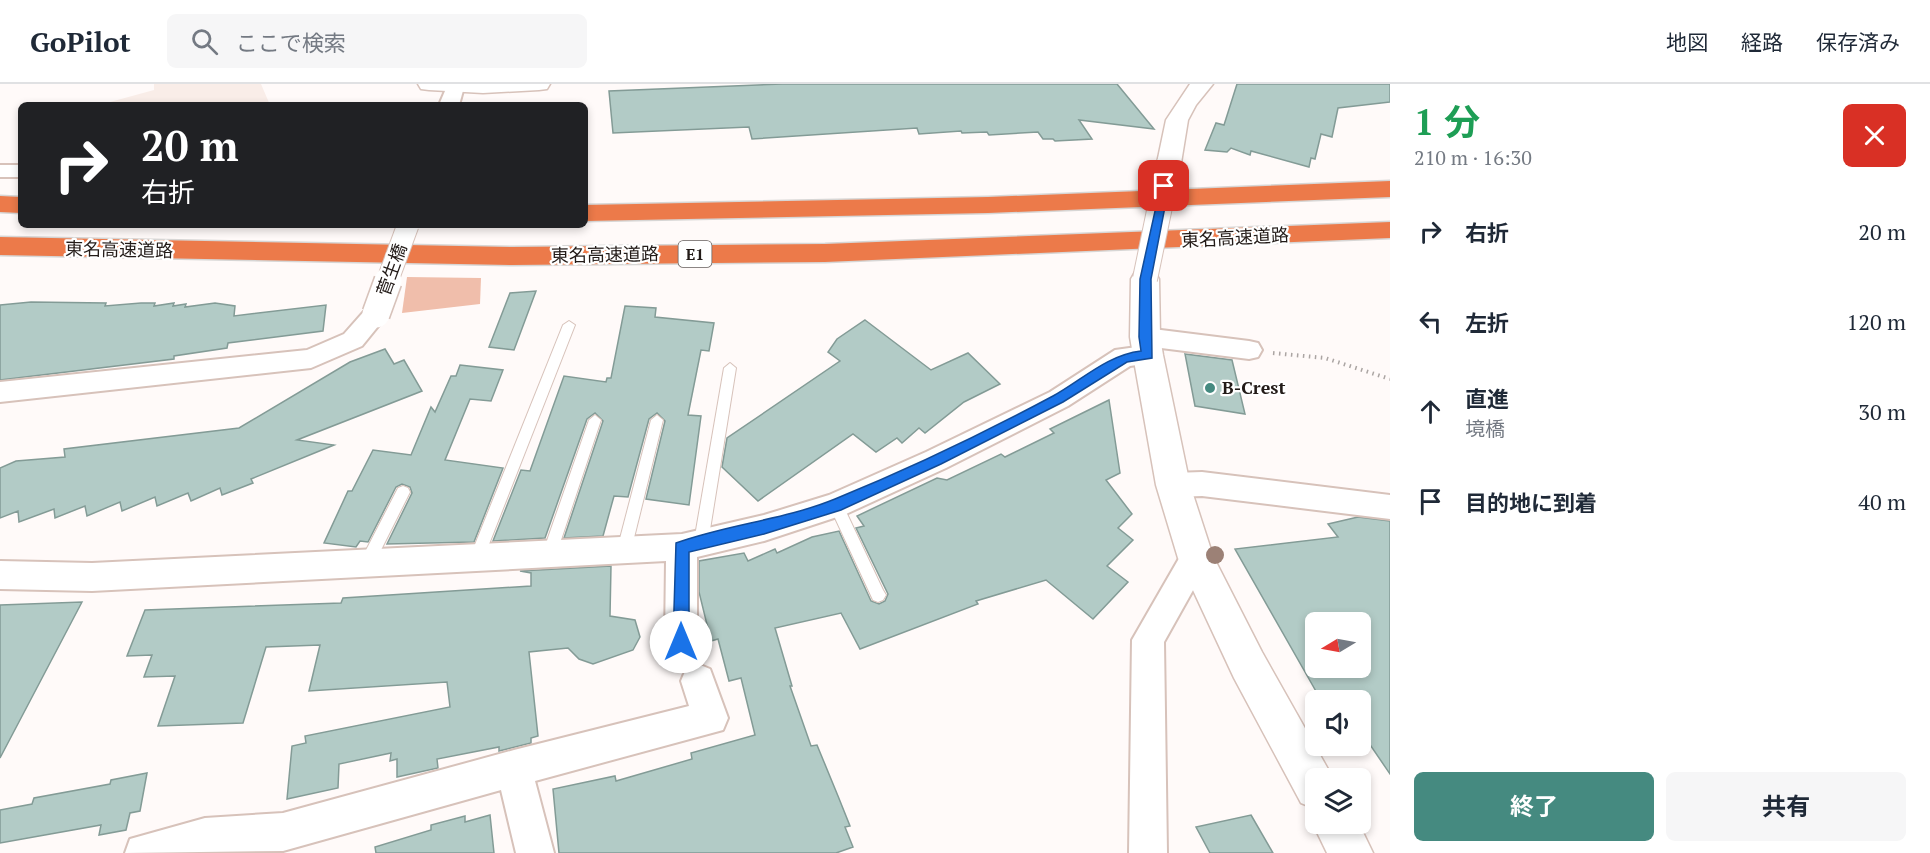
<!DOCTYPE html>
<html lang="ja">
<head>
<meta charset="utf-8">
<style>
  body { margin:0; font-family:"PT Serif","Noto Sans JP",serif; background:#f6f6f7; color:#1f2937; height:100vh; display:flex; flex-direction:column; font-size:22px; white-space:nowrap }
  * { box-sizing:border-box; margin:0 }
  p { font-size:20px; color:#747a83 }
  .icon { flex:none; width:33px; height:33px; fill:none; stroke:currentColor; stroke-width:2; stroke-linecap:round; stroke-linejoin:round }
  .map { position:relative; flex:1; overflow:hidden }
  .details { display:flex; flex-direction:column; background:#fff; width:540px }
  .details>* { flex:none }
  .hud { position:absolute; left:18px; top:18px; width:570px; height:126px; border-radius:9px; box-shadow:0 3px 9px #0003; background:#202124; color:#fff; overflow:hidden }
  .needle { width:39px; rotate:260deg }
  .controls { position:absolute; left:1305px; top:528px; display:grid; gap:12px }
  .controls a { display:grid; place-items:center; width:66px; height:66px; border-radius:9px; background:#fff; box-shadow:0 3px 9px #0003; font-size:30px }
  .pin { position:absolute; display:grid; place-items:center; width:51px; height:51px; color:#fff; margin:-26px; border-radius:12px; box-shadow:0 3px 9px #0006 }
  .me { position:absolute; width:66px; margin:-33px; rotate:0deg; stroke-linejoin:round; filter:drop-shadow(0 0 4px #0008) }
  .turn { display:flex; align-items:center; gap:21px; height:126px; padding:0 24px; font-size:27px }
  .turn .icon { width:78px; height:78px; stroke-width:2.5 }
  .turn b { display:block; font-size:42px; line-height:51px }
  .round { display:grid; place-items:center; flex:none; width:63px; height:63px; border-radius:9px; background:#f6f6f7 }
  .overview { display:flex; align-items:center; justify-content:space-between; height:102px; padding:0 24px }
  h1 { font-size:36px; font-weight:700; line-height:45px; color:#1e9e55 }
  .action { display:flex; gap:12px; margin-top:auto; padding:12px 24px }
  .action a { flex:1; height:69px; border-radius:9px; background:#458a80; color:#fff; font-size:24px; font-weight:700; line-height:69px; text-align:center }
  .action a+a { background:#f6f6f7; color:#1f2937 }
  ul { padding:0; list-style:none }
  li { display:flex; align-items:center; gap:18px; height:90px; padding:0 24px }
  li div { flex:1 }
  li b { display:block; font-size:22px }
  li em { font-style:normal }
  header { display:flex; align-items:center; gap:36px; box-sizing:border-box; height:84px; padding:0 30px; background:#fff; border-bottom:2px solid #e0e1e3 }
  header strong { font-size:28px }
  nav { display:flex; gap:33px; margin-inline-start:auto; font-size:21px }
  .search { width:420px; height:54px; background:#f6f6f7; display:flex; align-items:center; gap:15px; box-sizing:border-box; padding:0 21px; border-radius:9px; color:#747a83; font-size:22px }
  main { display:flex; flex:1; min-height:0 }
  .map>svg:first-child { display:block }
  .built { fill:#f9ede8 }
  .green { fill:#f0beab }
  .building { fill:#b2cbc6; stroke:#839b96; stroke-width:1.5; fill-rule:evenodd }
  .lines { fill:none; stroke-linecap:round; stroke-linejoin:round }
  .service-casing { stroke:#d7c2ba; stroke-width:2 }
  .minor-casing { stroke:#d7c2ba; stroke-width:4 }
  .tertiary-casing { stroke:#d7c2ba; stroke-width:3 }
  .motorway-casing { stroke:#d7d6d5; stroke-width:3 }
  .path { stroke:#aba5a3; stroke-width:4; stroke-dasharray:1.5 4.5; stroke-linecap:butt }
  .service { fill:#fff; fill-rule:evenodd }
  .minor { fill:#fff; fill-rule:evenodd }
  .tertiary { fill:#fff; fill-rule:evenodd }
  .motorway { fill:#ec7a4a; fill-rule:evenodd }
  .minor-bridge-far1-casing { stroke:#d7c2ba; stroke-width:23; stroke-linecap:butt }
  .minor-bridge-casing { stroke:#d7c2ba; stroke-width:30; stroke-linecap:butt }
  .tertiary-bridge-casing { stroke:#d7c2ba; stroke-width:26; stroke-linecap:butt }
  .minor-bridge-far1 { stroke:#fff; stroke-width:21 }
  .minor-bridge { stroke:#fff; stroke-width:27 }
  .tertiary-bridge { stroke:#fff; stroke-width:24 }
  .tree { fill:#9c8176 }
  .route { fill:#1a73e8; stroke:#114b97; stroke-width:1.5 }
  .poi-dot { fill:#458a80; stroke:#fff; stroke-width:2 }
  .labels { text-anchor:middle; stroke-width:4.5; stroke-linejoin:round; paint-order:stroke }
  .shield { fill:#fff; stroke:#655f5d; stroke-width:1.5 }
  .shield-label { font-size:16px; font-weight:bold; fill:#231b18 }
  .street-label { font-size:18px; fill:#231b18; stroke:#fff }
  .poi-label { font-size:18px; font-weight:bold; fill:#231b18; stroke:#fff; text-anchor:start }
</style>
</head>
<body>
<header>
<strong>GoPilot</strong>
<div class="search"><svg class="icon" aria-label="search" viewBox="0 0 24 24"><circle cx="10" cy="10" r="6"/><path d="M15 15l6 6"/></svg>ここで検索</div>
<nav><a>地図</a><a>経路</a><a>保存済み</a></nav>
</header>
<main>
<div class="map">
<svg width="1390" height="769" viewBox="0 0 1390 769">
  <rect width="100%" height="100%" fill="#fffaf9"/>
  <!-- built -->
  <polygon class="built" points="154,0 261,0 270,21 99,21 154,6"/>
  <!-- green -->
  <polygon class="green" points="407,193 481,194 480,220 402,229"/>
  <!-- building -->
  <g class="building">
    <polygon points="782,0 1117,0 1154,45 1079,36 1092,55 1055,57 1053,55 1043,55 1038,48 989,51 987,48 962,49 961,47 919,50 917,44 752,55 749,43 613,49 609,7"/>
    <polygon points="1237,0 1390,0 1390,18 1338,24 1332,53 1321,50 1315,75 1311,74 1309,83 1251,67 1250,71 1231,64 1227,68 1205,66 1216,39 1224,41"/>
    <polygon points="536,207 514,266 489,263 510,209"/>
    <polygon points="31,218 106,219 105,222 141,219 155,219 154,222 174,219 173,222 186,220 185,223 215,219 235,222 234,232 326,221 323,247 228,259 227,264 174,272 174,275 0,296 0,221"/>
    <polygon points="625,222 656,224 655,233 714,239 709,267 701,266 688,331 701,332 689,421 646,415 665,337 657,329 649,335 628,413 614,412 603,452 564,454 603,337 595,329 587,335 545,454 493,457 521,386 530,387 564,292 606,298 607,294 611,294"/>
    <polygon points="865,236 931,286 968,269 1000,300 964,318 925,349 919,344 902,359 897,354 876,368 853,350 758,417 722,383 727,354 840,277 828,268 837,255"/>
    <polygon points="385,265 394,280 404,276 422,307 297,356 334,361 251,395 253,399 222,411 220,404 191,417 188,409 157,422 155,413 122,427 120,418 87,432 85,422 55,434 54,425 19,438 18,427 0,434 0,384 16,377 65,373 64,365 239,344 350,278"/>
    <polygon points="1185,270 1232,276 1245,330 1195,322"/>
    <polygon points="460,281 503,286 491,317 470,315 445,376 503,384 474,458 387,460 412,409 410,403 402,400 396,403 368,458 360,457 356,463 324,459 348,407 352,407 373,366 411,371 431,323 435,328 451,292 456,292"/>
    <polygon points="1109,316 1120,389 1106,396 1132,430 1118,444 1133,456 1107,482 1128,498 1093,535 1046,496 976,517 978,520 860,565 841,529 775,544 792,602 790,602 811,662 817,661 838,712 850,742 845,743 853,763 836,769 559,769 553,705 615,692 616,697 692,675 691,669 755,651 741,594 729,597 718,555 711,557 699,508 699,477 744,469 748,477 775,465 777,469 812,453 839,447 871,517 879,520 885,517 888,510 856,444 864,442 857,432 937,394 947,396 1001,370 1005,373 1054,349 1050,345"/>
    <path d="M1358,433L1390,437V690L1360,646V616H1321L1235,465L1338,453L1328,440ZM1316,538H1360V584H1316Z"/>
    <polygon points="611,482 610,532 635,536 640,553 633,566 593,580 579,575 568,564 529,568 538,652 531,654 531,659 499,667 499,663 437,675 438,684 397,693 397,675 390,677 391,669 339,680 338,704 287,715 292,662 306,659 305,652 450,623 447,598 309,607 320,561 266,563 243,639 158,642 175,592 144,593 152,571 127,572 145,526 341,519 343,514 531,502 531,489 520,487"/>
    <polygon points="82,518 0,674 0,521"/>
    <polygon points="147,689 140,727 130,729 126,746 99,751 101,741 0,759 0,726 32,720 34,714 110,700 111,696"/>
    <polygon points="490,731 494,769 376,769 375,763 431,746 431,741 465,732 465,738"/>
    <polygon points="1251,731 1273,769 1210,769 1196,743"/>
  </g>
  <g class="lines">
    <!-- service casing -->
    <g class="service-casing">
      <g id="service">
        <polygon points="569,237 575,241 484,473 482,478 477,479 472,478 470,473 563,241"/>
        <polygon points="730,279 736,284 708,458 706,462 701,464 696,462 694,458 724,284"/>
        <polygon points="595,331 601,336 556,471 554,476 549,477 544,476 542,471 589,336"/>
        <polygon points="657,331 663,336 631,466 629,471 624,472 619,471 617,466 651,336"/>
        <polygon points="403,402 408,404 410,408 372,484 367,486 362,484 360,479 362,474 398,404"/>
        <polygon points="836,415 841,417 883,506 886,511 883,516 878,518 873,516 829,421 831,417"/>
      </g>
    </g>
    <!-- minor casing -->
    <g class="minor-casing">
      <g id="minor">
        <polygon points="448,0 462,0 464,3 459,21 439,21"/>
        <rect x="0" y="81" width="21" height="12"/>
        <polygon points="376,221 385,224 388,230 362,262 311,284 0,318 0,298 307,266 344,250 367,224"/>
        <polygon points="1145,244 1249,257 1258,259 1262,266 1258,273 1249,275 1153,263 1161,271 1157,278 1130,282 1068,322 946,384 846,430 764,457 697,473 697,558 693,569 681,574 669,569 665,558 666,477 92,507 0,505 0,477 92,479 682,450 764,431 829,411 926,368 1050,308 1115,266 1144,262 1136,259 1132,253 1136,247"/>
        <polygon points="1202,388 1390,411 1390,435 1202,412 1173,413 1163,410 1159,401 1163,392 1173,389"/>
        <polygon points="1196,460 1207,464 1211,474 1164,558 1167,769 1129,769 1132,556 1185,464"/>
        <polygon points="698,580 710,585 728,634 723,646 535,697 554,769 516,769 501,706 283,767 125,769 130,755 205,734 283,729 514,666 689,622 681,597 686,585"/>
      </g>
    </g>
    <!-- tertiary casing -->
    <g class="tertiary-casing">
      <g id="tertiary">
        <polygon points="418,0 550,0 547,5 539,6 483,9 429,6 421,5"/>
        <polygon points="1190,0 1213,0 1196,21 1188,36 1181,79 1177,84 1161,84 1157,79 1166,36"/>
        <polygon points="1145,186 1155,188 1159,195 1160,253 1163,271 1190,401 1213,472 1262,568 1333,694 1316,694 1316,725 1301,719 1234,594 1178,474 1156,401 1133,271 1130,253 1131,195 1135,188"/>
        <polygon points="1316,734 1316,740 1359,740 1373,769 1327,769 1313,740"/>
      </g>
    </g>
    <!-- motorway casing -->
    <g class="motorway-casing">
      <g id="motorway">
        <polygon points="1390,97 1390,113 988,129 585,137 585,121 988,113"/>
        <polygon points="0,112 21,113 21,129 0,128"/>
        <polygon points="1390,138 1390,154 825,178 512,181 0,171 0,153 512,163 825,160"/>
      </g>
    </g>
    <!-- path -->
    <polyline class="path" points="1273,269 1325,274 1390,295"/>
    <!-- service -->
    <use href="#service" class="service"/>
    <!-- minor -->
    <use href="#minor" class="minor"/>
    <!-- tertiary -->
    <use href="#tertiary" class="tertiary"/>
    <!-- motorway -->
    <use href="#motorway" class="motorway"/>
    <!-- minor-bridge-far1 casing -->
    <g class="minor-bridge-far1-casing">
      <polyline id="minor-bridge-far1" points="387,198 408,141"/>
    </g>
    <!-- minor-bridge casing -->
    <g class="minor-bridge-casing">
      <polyline id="minor-bridge" points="376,230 388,197"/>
    </g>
    <!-- tertiary-bridge casing -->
    <g class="tertiary-bridge-casing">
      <polyline id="tertiary-bridge" points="1145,195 1169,79"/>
    </g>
    <!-- minor-bridge-far1 -->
    <use href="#minor-bridge-far1" class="minor-bridge-far1"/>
    <!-- minor-bridge -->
    <use href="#minor-bridge" class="minor-bridge"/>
    <!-- tertiary-bridge -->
    <use href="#tertiary-bridge" class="tertiary-bridge"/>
  </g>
  <!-- trees -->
  <circle class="tree" cx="1215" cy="471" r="9"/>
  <!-- route -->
  <path class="route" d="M1161,100L1169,102L1151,195L1152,274L1127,278L1063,318L941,380L841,426L764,450L689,468V558L687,563L681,565L676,563L673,558L676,459C728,440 784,436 835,415C909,385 982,350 1053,312C1082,296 1107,271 1141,267L1139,253L1140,195Z"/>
  <!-- markers -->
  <circle class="poi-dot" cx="1210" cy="304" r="6"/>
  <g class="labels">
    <!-- shield labels -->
    <rect class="shield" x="678.5" y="157" width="33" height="26" rx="4.5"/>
    <g class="shield-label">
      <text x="695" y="176">E1</text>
    </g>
    <!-- street labels -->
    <g class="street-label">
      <text transform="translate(1235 154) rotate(-3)" y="6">東名高速道路</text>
      <text transform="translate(119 166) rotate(1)" y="6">東名高速道路</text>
      <text transform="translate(605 171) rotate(-1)" y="6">東名高速道路</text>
      <text transform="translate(392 186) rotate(-70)" y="6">菅生橋</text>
    </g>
    <!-- poi labels -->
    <g class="poi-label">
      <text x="1222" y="310">B-Crest</text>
    </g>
  </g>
</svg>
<div class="controls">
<a><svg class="needle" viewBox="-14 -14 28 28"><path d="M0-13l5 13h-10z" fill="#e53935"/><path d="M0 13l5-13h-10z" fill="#747a83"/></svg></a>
<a><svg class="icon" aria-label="sound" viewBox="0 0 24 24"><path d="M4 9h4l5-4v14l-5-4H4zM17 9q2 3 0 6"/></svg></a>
<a><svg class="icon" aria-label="layers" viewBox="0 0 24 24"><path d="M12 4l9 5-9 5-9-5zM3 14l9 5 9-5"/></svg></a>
</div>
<div class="pin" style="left:1164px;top:102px;background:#d93025"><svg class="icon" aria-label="arrive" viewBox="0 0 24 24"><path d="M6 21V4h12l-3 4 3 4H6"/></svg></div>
<svg class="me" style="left:681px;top:558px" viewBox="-20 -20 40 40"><circle r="19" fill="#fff"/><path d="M0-13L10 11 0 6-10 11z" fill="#1a73e8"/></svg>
<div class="hud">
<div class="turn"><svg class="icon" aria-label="right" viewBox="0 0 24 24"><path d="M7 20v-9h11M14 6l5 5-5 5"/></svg><div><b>20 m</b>右折</div></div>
</div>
</div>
<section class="details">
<div class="overview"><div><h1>1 分</h1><p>210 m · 16:30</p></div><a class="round" style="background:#d93025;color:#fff"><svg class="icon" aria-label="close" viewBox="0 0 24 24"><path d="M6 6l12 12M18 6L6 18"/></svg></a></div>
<ul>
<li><svg class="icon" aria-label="right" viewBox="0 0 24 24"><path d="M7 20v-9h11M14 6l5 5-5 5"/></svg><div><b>右折</b></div><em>20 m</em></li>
<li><svg class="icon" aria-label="left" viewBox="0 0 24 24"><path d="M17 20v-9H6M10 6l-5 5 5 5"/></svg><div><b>左折</b></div><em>120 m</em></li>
<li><svg class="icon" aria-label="ahead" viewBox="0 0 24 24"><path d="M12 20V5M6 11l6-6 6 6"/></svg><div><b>直進</b><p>境橋</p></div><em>30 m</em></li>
<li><svg class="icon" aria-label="arrive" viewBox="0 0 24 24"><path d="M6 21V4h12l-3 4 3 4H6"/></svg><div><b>目的地に到着</b></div><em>40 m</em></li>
</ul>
<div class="action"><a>終了</a><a>共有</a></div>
</section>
</main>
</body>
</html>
